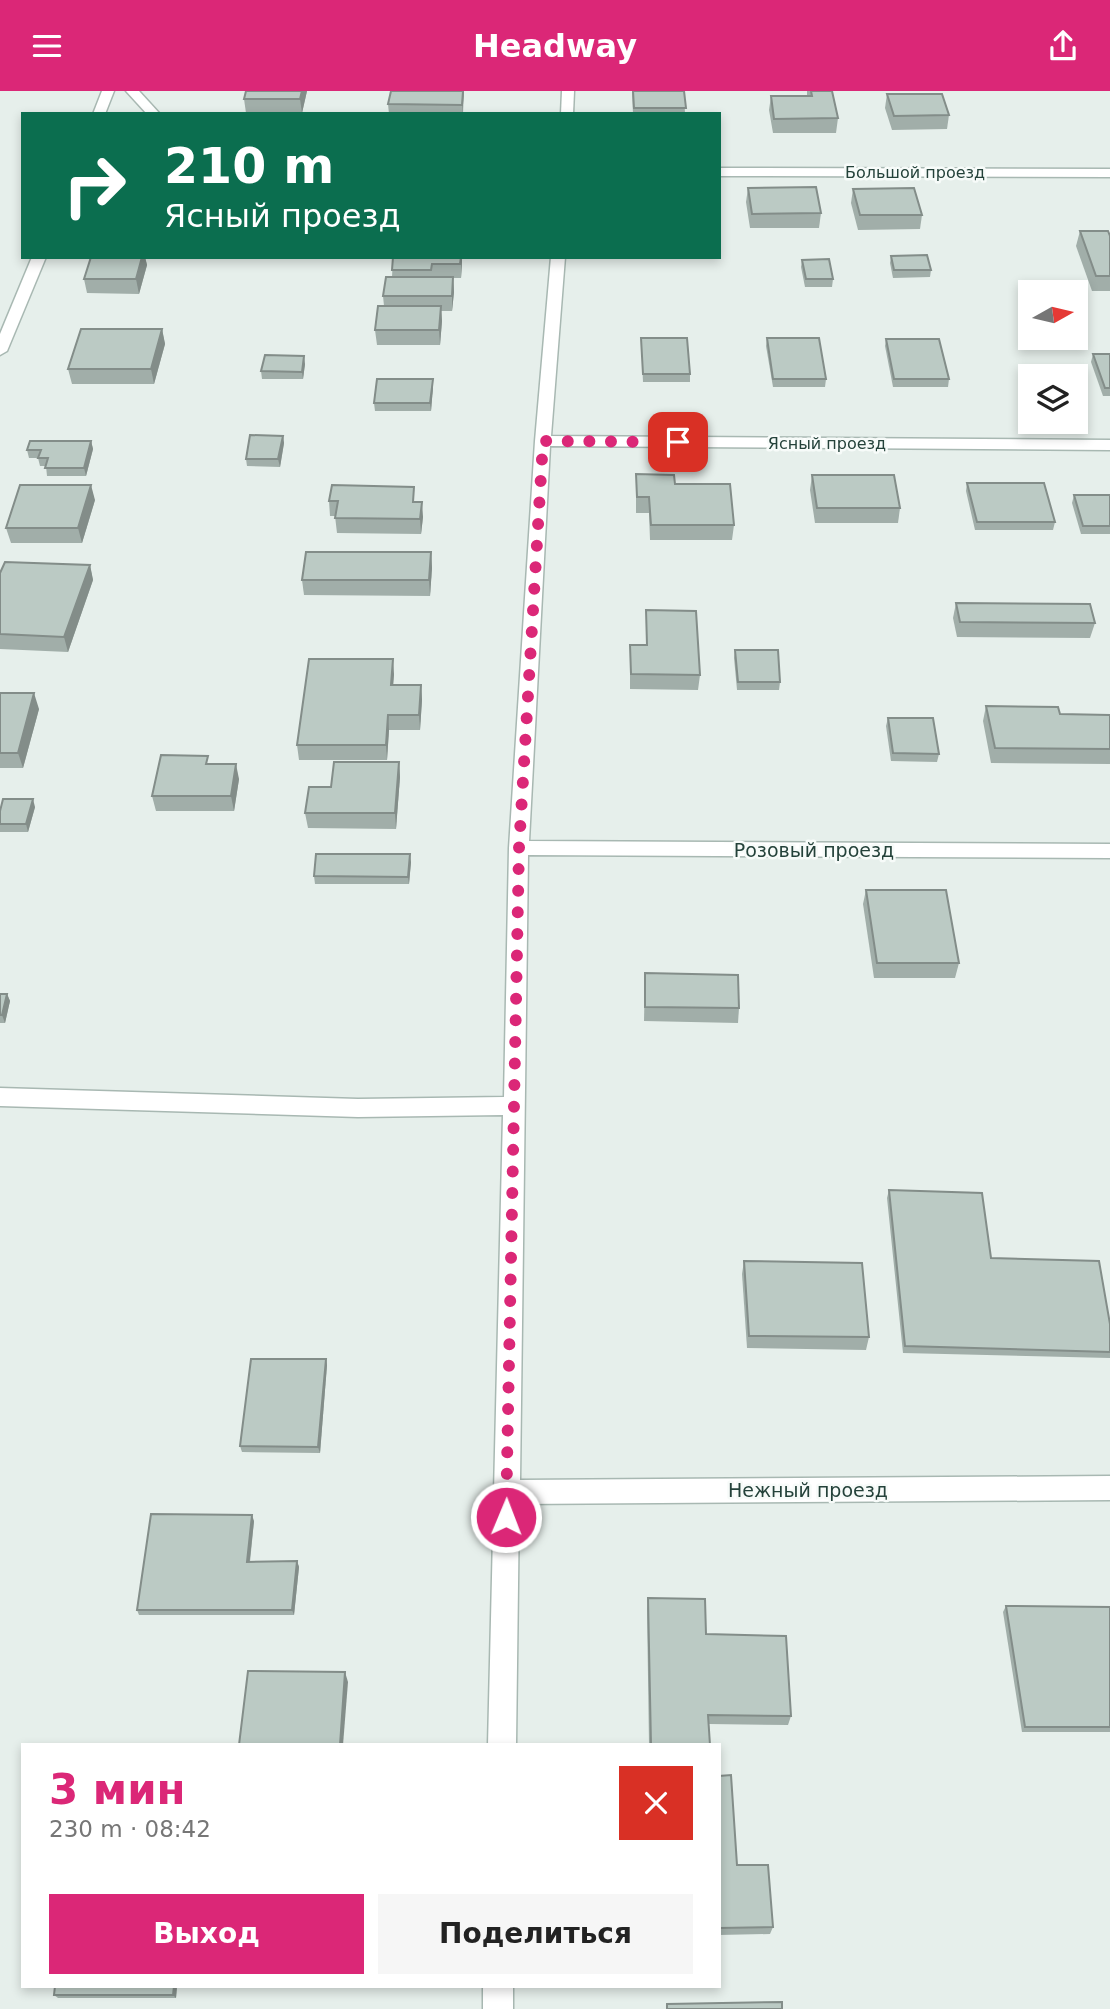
<!DOCTYPE html>
<html lang="ru">
<head>
<meta charset="utf-8">
<style>
  body { margin:0; font-family:"DejaVu Sans",sans-serif; background:#f6f6f6; color:#222; height:100vh; display:flex; flex-direction:column; font-size:26px; white-space:nowrap }
  * { box-sizing:border-box; margin:0 }
  p { font-size:23px; color:#767676 }
  .icon { flex:none; width:38px; height:38px; fill:none; stroke:currentColor; stroke-width:2; stroke-linecap:round; stroke-linejoin:round }
  .map { position:relative; flex:1; overflow:hidden }
  .sheet { position:absolute; left:21px; top:1652px; width:700px; height:245px; display:flex; flex-direction:column; background:#fff; border-radius:0px; box-shadow:0 4px 10px #0003 }
  .sheet>* { flex:none }
  .banner { position:absolute; left:21px; top:21px; width:700px; height:147px; border-radius:0px; box-shadow:0 4px 10px #0003; background:#0b6e4f; color:#fff; overflow:hidden }
  .needle { width:46px; rotate:82deg }
  .controls { position:absolute; left:1018px; top:189px; display:grid; gap:14px }
  .controls a { display:grid; place-items:center; width:70px; height:70px; border-radius:0px; background:#fff; box-shadow:0 4px 10px #0003; font-size:35px }
  .pin { position:absolute; display:grid; place-items:center; width:60px; height:60px; color:#fff; margin:-30px; border-radius:14px; box-shadow:0 4px 10px #0006 }
  .me { position:absolute; width:77px; margin:-38px; rotate:1deg; stroke-linejoin:round; filter:drop-shadow(0 0 5px #0008) }
  .turn { display:flex; align-items:center; gap:24px; height:147px; padding:0 28px; font-size:32px }
  .turn .icon { width:91px; height:91px; stroke-width:2.5 }
  .turn b { display:block; font-size:49px; line-height:60px }
  .round { display:grid; place-items:center; flex:none; width:74px; height:74px; border-radius:0px; background:#f6f6f6 }
  .overview { display:flex; align-items:center; justify-content:space-between; height:119px; padding:0 28px }
  h1 { font-size:42px; font-weight:700; line-height:52px; color:#db2777 }
  .button { display:flex; gap:14px; margin-top:auto; padding:14px 28px }
  .button a { flex:1; height:80px; border-radius:0px; background:#db2777; color:#fff; font-size:28px; font-weight:700; line-height:80px; text-align:center }
  .button a+a { background:#f6f6f6; color:#222 }
  header { display:flex; justify-content:space-between; align-items:center; height:91px; padding:0 28px; background:#db2777; color:#fff; font-size:32px; font-weight:700 }
  .map>svg:first-child { display:block }
  .lines { fill:none; stroke-linecap:round; stroke-linejoin:round }
  .minor-casing { stroke:#a8b8b2; stroke-width:3 }
  .minor { fill:#fff; fill-rule:evenodd }
  .wall { fill:#a1aea9 }
  .shaded-wall { fill:#838d89 }
  .building { fill:#bbcac4; stroke:#838d89; stroke-width:2 }
  .route { stroke:#db2777; stroke-width:12; stroke-dasharray:0 21.6 }
  .labels { text-anchor:middle; stroke-width:5; stroke-linejoin:round; paint-order:stroke }
  .far-street-label { font-size:16px; fill:#24423a; stroke:#f7fbf9 }
  .street-label { font-size:19px; fill:#24423a; stroke:#f7fbf9 }
</style>
</head>
<body>
<header><svg class="icon" aria-label="menu" viewBox="0 0 24 24"><path d="M4 6h16M4 12h16M4 18h16"/></svg>Headway<svg class="icon" aria-label="share" viewBox="0 0 24 24"><path d="M12 15V3M7 8l5-5 5 5M5 13v7h14v-7"/></svg></header>
<div class="map">
<svg width="1110" height="1918" viewBox="0 0 1110 1918">
  <rect width="100%" height="100%" fill="#e6efeb"/>
  <g class="lines">
    <!-- minor casing -->
    <g class="minor-casing">
      <g id="minor">
        <polygon points="102,0 114,0 105,23 93,23"/>
        <polygon points="126,0 139,0 160,23 147,23"/>
        <polygon points="562,0 574,0 573,23 561,23"/>
        <polygon points="719,77 1110,78 1110,86 719,85"/>
        <polygon points="32,166 46,166 7,260 0,264 0,243"/>
        <polygon points="551,166 565,166 551,345 1110,349 1110,359 550,355 529,750 1110,753 1110,767 528,764 520,1389 1110,1385 1110,1409 519,1413 516,1654 488,1654 503,1024 358,1026 0,1015 0,997 358,1008 504,1006 509,757 535,350"/>
        <rect x="483" y="1895" width="30" height="23"/>
      </g>
    </g>
    <!-- minor -->
    <use href="#minor" class="minor"/>
  </g>
  <!-- wall -->
  <g class="wall">
    <polygon points="246,0 307,0 302,22 246,22 244,8"/>
    <polygon points="464,0 463,23 389,23 388,13"/>
    <polygon points="632,0 684,0 685,23 633,23"/>
    <polygon points="807,0 832,0 838,27 836,42 773,42 769,19 771,5 807,5"/>
    <polygon points="887,3 949,24 947,38 892,39 885,17"/>
    <polygon points="748,97 821,122 819,137 750,137 746,111"/>
    <polygon points="853,98 922,124 920,138 858,139 851,112"/>
    <polygon points="1080,140 1110,145 1110,200 1092,200 1076,155"/>
    <polygon points="891,165 931,179 930,186 893,187 890,172"/>
    <polygon points="91,166 145,166 147,174 139,203 87,202 84,188"/>
    <polygon points="393,166 462,171 461,187 453,187 454,201 452,220 441,220 442,230 440,254 377,254 375,239 384,215 383,205 392,186"/>
    <polygon points="802,169 833,188 832,196 805,196 801,176"/>
    <polygon points="162,238 165,253 154,293 72,293 68,278"/>
    <polygon points="641,247 690,283 690,291 643,291"/>
    <polygon points="767,247 826,288 825,296 773,296 766,255"/>
    <polygon points="886,248 949,288 948,296 893,296 885,255"/>
    <polygon points="1093,263 1110,263 1110,305 1103,305 1091,271"/>
    <polygon points="305,273 303,288 262,288 261,280"/>
    <polygon points="433,296 431,320 375,320 374,312"/>
    <polygon points="283,345 284,352 280,376 247,375 246,368"/>
    <polygon points="91,350 93,358 86,385 47,385 46,375 40,375 38,367 29,367 27,359"/>
    <polygon points="636,383 675,393 734,434 732,449 650,449 649,422 636,422"/>
    <polygon points="812,384 900,417 898,432 815,432 810,399"/>
    <polygon points="967,392 1055,431 1053,439 975,439 966,400"/>
    <polygon points="1074,404 1110,404 1110,443 1081,443 1072,412"/>
    <polygon points="95,409 82,452 11,452 6,437"/>
    <polygon points="329,410 415,411 423,426 421,443 337,442 335,425 330,425"/>
    <polygon points="431,461 432,477 430,505 304,504 302,489"/>
    <polygon points="90,474 93,489 68,561 0,558 0,482"/>
    <polygon points="956,512 1095,532 1090,547 957,546 953,527"/>
    <polygon points="646,519 700,584 698,599 630,598 630,554 646,554"/>
    <polygon points="735,559 780,591 779,599 737,599 734,567"/>
    <polygon points="394,583 393,594 421,594 422,609 420,639 389,639 387,669 299,669 297,654"/>
    <polygon points="0,602 39,618 23,677 0,677"/>
    <polygon points="986,615 1060,623 1110,624 1110,673 991,672 983,630"/>
    <polygon points="888,627 939,663 937,671 891,670 886,635"/>
    <polygon points="399,671 400,686 396,738 308,737 305,722 331,696"/>
    <polygon points="210,673 239,688 234,720 156,720 152,705"/>
    <polygon points="35,716 28,741 0,741 0,720"/>
    <polygon points="411,771 409,793 315,793 314,785"/>
    <polygon points="866,799 959,872 955,887 874,887 863,813"/>
    <polygon points="645,882 739,917 738,932 644,930"/>
    <polygon points="0,903 7,903 10,910 5,932 0,932"/>
    <polygon points="889,1099 991,1167 1110,1233 1110,1267 903,1262 887,1107"/>
    <polygon points="744,1170 869,1246 866,1259 747,1257 742,1183"/>
    <polygon points="326,1268 327,1274 320,1362 242,1361 240,1355"/>
    <polygon points="254,1430 250,1471 297,1470 299,1476 294,1524 139,1524 137,1519"/>
    <polygon points="648,1507 706,1543 791,1625 788,1634 709,1633 710,1654 649,1654 647,1518"/>
    <polygon points="1006,1515 1110,1516 1110,1641 1022,1641 1003,1521"/>
    <polygon points="719,1685 737,1774 773,1836 770,1843 719,1844"/>
    <polygon points="177,1895 176,1907 58,1907 54,1904"/>
  </g>
  <!-- shaded-wall -->
  <g class="shaded-wall">
    <polygon points="302,0 307,0 302,22 300,8"/>
    <polygon points="463,0 464,0 462,23 462,14"/>
    <polygon points="142,166 145,166 147,174 139,203 136,188"/>
    <polygon points="461,166 462,166 462,171 461,187"/>
    <polygon points="453,186 454,201 452,220 452,205"/>
    <polygon points="441,215 442,230 440,254 439,239"/>
    <polygon points="162,238 165,253 154,293 151,278"/>
    <polygon points="304,265 305,273 303,288 302,281"/>
    <polygon points="433,288 433,296 431,320 430,312"/>
    <polygon points="283,345 284,352 280,376 278,368"/>
    <polygon points="91,350 93,358 86,385 84,377"/>
    <polygon points="91,394 95,409 82,452 78,437"/>
    <polygon points="422,411 423,426 421,443 420,428"/>
    <polygon points="431,461 432,477 430,505 429,489"/>
    <polygon points="90,474 93,489 68,561 64,546"/>
    <polygon points="393,568 394,583 392,609 391,594"/>
    <polygon points="421,594 422,609 420,639 419,624"/>
    <polygon points="34,602 39,618 23,677 18,662"/>
    <polygon points="388,624 389,639 387,669 386,654"/>
    <polygon points="399,671 400,686 396,738 395,722"/>
    <polygon points="236,673 239,688 234,720 231,705"/>
    <polygon points="33,708 35,716 28,741 26,733"/>
    <polygon points="410,763 411,771 409,793 408,786"/>
    <polygon points="7,903 10,910 5,932 2,924"/>
    <polygon points="326,1268 327,1274 320,1362 318,1356"/>
    <polygon points="252,1424 254,1430 249,1476 247,1471"/>
    <polygon points="297,1470 299,1476 294,1524 292,1519"/>
    <polygon points="345,1581 348,1591 343,1654 340,1654"/>
    <polygon points="174,1895 177,1895 176,1907 173,1904"/>
  </g>
  <!-- building -->
  <g class="building">
    <polygon points="246,0 302,0 300,8 244,8"/>
    <polygon points="391,0 463,0 462,14 388,13"/>
    <polygon points="633,0 684,0 686,17 634,17"/>
    <polygon points="811,0 832,0 838,27 774,28 771,5 812,5"/>
    <polygon points="887,3 942,3 949,24 894,25"/>
    <polygon points="816,96 821,122 752,123 748,97"/>
    <polygon points="914,97 922,124 860,124 853,98"/>
    <polygon points="1080,140 1108,140 1110,145 1110,185 1096,185"/>
    <polygon points="927,164 931,179 894,179 891,165"/>
    <polygon points="91,166 142,166 136,188 84,188"/>
    <polygon points="393,166 461,166 460,173 432,173 431,179 392,179"/>
    <polygon points="829,168 833,188 806,188 802,169"/>
    <polygon points="386,186 453,186 452,205 383,205"/>
    <polygon points="378,215 441,215 439,239 375,239"/>
    <polygon points="81,238 162,238 151,278 68,278"/>
    <polygon points="641,247 687,247 690,283 643,283"/>
    <polygon points="767,247 819,247 826,288 773,288"/>
    <polygon points="886,248 939,248 949,288 894,288"/>
    <polygon points="1093,263 1110,263 1110,297 1105,297"/>
    <polygon points="265,264 304,265 302,281 261,280"/>
    <polygon points="377,288 433,288 430,312 374,312"/>
    <polygon points="250,344 283,345 278,368 246,368"/>
    <polygon points="30,350 91,350 84,377 45,377 48,367 38,367 41,359 27,359"/>
    <polygon points="636,383 674,384 675,393 730,393 734,434 651,434 649,406 637,406"/>
    <polygon points="812,384 894,384 900,417 817,417"/>
    <polygon points="967,392 1044,392 1055,431 977,431"/>
    <polygon points="20,394 91,394 78,437 6,437"/>
    <polygon points="332,394 414,396 413,411 422,411 420,428 335,427 338,410 329,410"/>
    <polygon points="1074,404 1110,404 1110,435 1083,435"/>
    <polygon points="306,461 431,461 429,489 302,489"/>
    <polygon points="5,471 90,474 64,546 0,543 0,482"/>
    <polygon points="956,512 1090,513 1095,532 960,531"/>
    <polygon points="646,519 696,520 700,584 631,583 630,554 647,554"/>
    <polygon points="735,559 778,559 780,591 738,591"/>
    <polygon points="309,568 393,568 391,594 421,594 419,624 388,624 386,654 297,654"/>
    <polygon points="0,602 34,602 18,662 0,662"/>
    <polygon points="986,615 1058,616 1060,623 1110,624 1110,658 995,657"/>
    <polygon points="888,627 933,627 939,663 893,662"/>
    <polygon points="161,664 208,665 206,673 236,673 231,705 152,705"/>
    <polygon points="334,671 399,671 395,722 305,722 309,696 331,696"/>
    <polygon points="3,708 33,708 26,733 0,733 0,720"/>
    <polygon points="316,763 410,763 408,786 314,785"/>
    <polygon points="866,799 946,799 959,872 877,872"/>
    <polygon points="645,882 738,884 739,917 645,916"/>
    <polygon points="0,903 7,903 2,924 0,924"/>
    <polygon points="889,1099 982,1102 991,1167 1099,1170 1110,1233 1110,1261 905,1255"/>
    <polygon points="744,1170 862,1172 869,1246 749,1245"/>
    <polygon points="251,1268 326,1268 318,1356 240,1355"/>
    <polygon points="151,1423 252,1424 247,1471 297,1470 292,1519 137,1519"/>
    <polygon points="648,1507 705,1508 706,1543 786,1545 791,1625 708,1624 710,1654 651,1654"/>
    <polygon points="1006,1515 1110,1516 1110,1636 1025,1636"/>
    <polygon points="248,1580 345,1581 340,1654 239,1654"/>
    <polygon points="731,1684 737,1774 768,1774 773,1836 719,1837 719,1685"/>
    <polygon points="55,1895 174,1895 173,1904 54,1904"/>
    <polygon points="782,1911 782,1918 667,1918 667,1913"/>
  </g>
  <g class="lines">
    <!-- route -->
    <polyline class="route" points="506,1426 519,757 543,350 678,351"/>
  </g>
  <g class="labels">
    <!-- far-street labels -->
    <g class="far-street-label">
      <text x="915" y="87">Большой проезд</text>
      <text x="827" y="358">Ясный проезд</text>
    </g>
    <!-- street labels -->
    <g class="street-label">
      <text x="814" y="766">Розовый проезд</text>
      <text x="808" y="1406">Нежный проезд</text>
    </g>
  </g>
</svg>
<div class="controls">
<a><svg class="needle" viewBox="-14 -14 28 28"><path d="M0-13l5 13h-10z" fill="#e53935"/><path d="M0 13l5-13h-10z" fill="#767676"/></svg></a>
<a><svg class="icon" aria-label="layers" viewBox="0 0 24 24"><path d="M12 4l9 5-9 5-9-5zM3 14l9 5 9-5"/></svg></a>
</div>
<div class="pin" style="left:678px;top:351px;background:#d93025"><svg class="icon" aria-label="arrive" viewBox="0 0 24 24"><path d="M6 21V4h12l-3 4 3 4H6"/></svg></div>
<svg class="me" style="left:506px;top:1426px" viewBox="-20 -20 40 40"><circle r="17" fill="#db2777" stroke="#fff" stroke-width="3"/><path d="M0-11L8 9 0 5-8 9z" fill="#fff"/></svg>
<div class="banner">
<div class="turn"><svg class="icon" aria-label="right" viewBox="0 0 24 24"><path d="M7 20v-9h11M14 6l5 5-5 5"/></svg><div><b>210 m</b>Ясный проезд</div></div>
</div>
<section class="sheet">
<div class="overview"><div><h1>3 мин</h1><p>230 m · 08:42</p></div><a class="round" style="background:#d93025;color:#fff"><svg class="icon" aria-label="close" viewBox="0 0 24 24"><path d="M6 6l12 12M18 6L6 18"/></svg></a></div>
<div class="button"><a>Выход</a><a>Поделиться</a></div>
</section>
</div>
</body>
</html>
